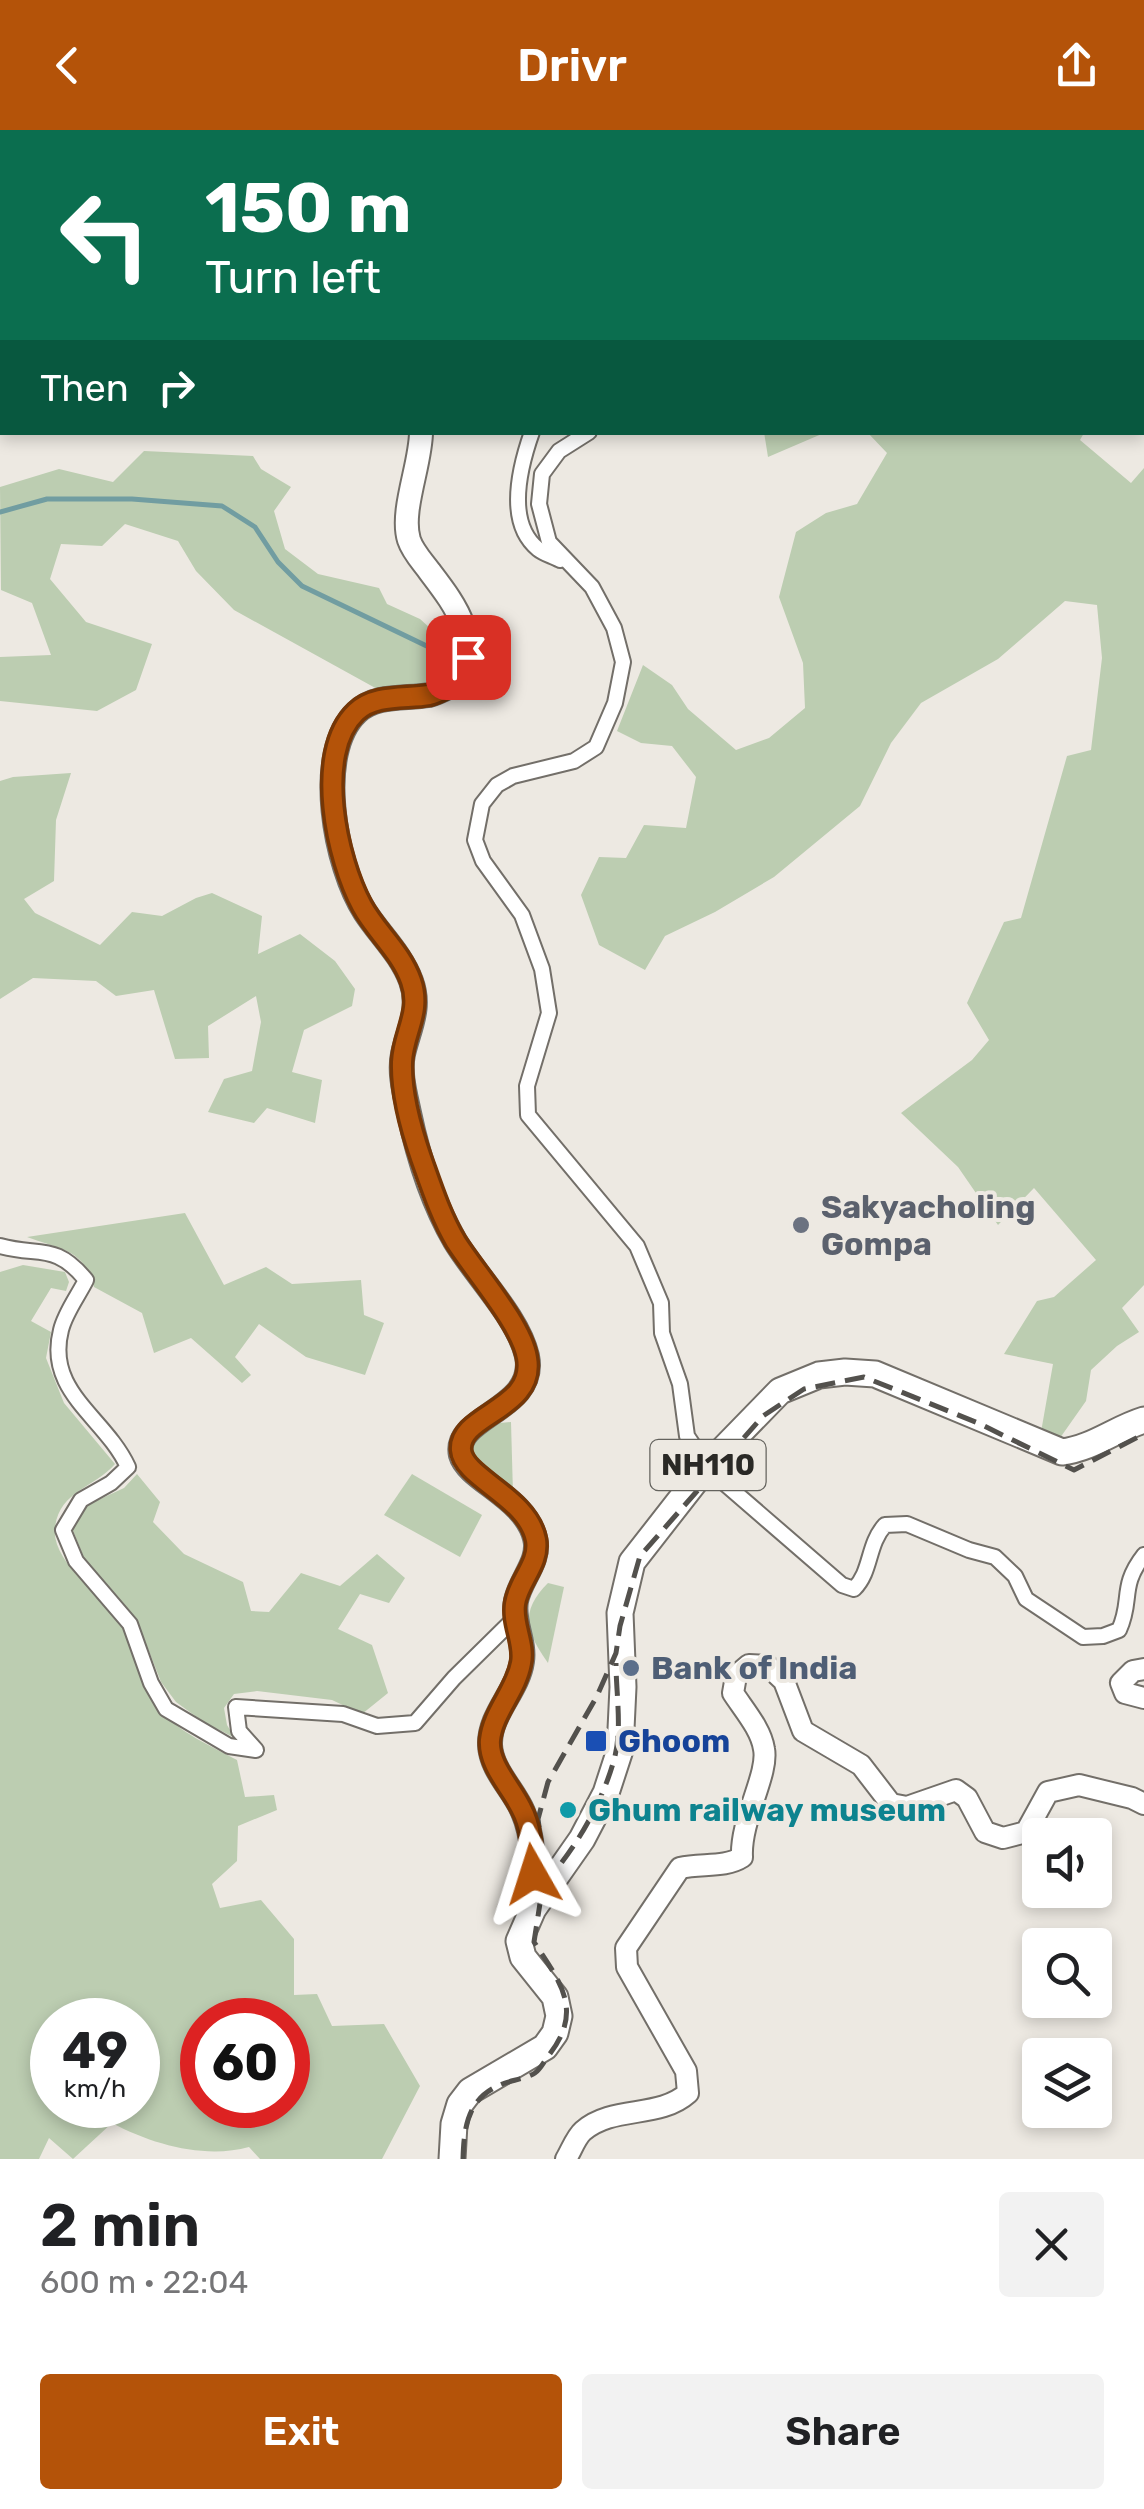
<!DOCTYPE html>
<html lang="en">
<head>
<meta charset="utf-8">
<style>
  body { margin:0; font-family:Rubik,sans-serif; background:#f2f2f2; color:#202124; height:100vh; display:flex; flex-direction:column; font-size:38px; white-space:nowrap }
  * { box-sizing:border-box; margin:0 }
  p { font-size:32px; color:#757577 }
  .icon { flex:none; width:55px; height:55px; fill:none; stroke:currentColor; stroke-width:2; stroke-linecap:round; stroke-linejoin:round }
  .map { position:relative; height:2029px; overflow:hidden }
  .side { display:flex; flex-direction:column; background:#fff; flex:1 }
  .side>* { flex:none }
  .banner { position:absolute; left:0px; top:0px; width:1145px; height:305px; box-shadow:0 5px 15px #0003; background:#0b6e4f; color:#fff; overflow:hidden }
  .fabs { position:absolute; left:1022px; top:1688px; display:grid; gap:20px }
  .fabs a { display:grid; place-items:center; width:90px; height:90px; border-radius:10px; background:#fff; box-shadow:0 5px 15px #0003; font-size:50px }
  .speed { position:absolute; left:30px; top:1868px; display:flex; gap:20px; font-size:50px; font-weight:700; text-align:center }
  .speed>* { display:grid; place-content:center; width:130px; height:130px; border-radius:50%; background:#fff; box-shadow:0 5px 15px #0003; line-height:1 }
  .speed small { font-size:25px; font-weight:400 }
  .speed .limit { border:15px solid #d22; background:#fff; color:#111 }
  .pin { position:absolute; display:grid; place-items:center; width:85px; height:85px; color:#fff; margin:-42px; border-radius:20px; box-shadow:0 5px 15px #0006 }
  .me { position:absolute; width:110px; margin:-55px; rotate:354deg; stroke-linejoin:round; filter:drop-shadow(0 0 8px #0008) }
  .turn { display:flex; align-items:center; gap:35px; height:210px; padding:0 40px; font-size:45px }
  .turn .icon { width:130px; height:130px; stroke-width:2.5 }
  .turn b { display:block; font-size:70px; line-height:85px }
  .then { display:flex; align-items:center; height:95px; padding:0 40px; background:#0003; gap:20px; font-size:38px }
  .round { display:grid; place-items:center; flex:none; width:105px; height:105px; border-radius:10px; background:#f2f2f2 }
  .head { display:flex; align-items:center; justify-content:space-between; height:170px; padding:0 40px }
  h1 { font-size:60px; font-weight:600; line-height:75px }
  .button { display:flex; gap:20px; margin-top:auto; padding:20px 40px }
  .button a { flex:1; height:115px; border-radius:10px; background:#b45309; color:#fff; font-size:40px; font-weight:600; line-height:115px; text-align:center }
  .button a+a { background:#f2f2f2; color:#202124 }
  header { display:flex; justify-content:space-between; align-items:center; height:130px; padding:0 40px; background:#b45309; color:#fff; font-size:45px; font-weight:600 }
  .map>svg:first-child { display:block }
  .green { fill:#bccdb1; fill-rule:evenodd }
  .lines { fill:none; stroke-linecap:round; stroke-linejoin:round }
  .stream { stroke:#719da1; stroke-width:5 }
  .street-casing { stroke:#736f69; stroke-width:18 }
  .secondary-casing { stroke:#736f69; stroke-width:24 }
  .primary-casing { stroke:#736f69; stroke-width:26 }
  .highway-casing { stroke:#736f69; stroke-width:29 }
  .street { stroke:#fff; stroke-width:14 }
  .secondary { stroke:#fff; stroke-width:20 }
  .primary { stroke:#fff; stroke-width:22 }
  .highway { stroke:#fff; stroke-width:25 }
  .rail { stroke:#53514d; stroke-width:5; stroke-dasharray:20 10; stroke-linecap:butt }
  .street-bridge-casing { stroke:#736f69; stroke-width:18; stroke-linecap:butt }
  .street-bridge { stroke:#fff; stroke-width:14 }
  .route-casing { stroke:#753606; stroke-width:25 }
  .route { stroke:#b45309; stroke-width:18 }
  .worship-dot { fill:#6b7280; stroke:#ede9e2; stroke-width:4 }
  .service-dot { fill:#5c6f8a; stroke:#ede9e2; stroke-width:4 }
  .transit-dot { fill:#1a4fb4; stroke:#ede9e2; stroke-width:4 }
  .culture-dot { fill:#0f9aa8; stroke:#ede9e2; stroke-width:4 }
  .labels { text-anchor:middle; stroke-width:8; stroke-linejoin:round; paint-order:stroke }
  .shield { fill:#ede9e2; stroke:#64635e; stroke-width:2.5 }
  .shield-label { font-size:30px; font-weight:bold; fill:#2a2926 }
  .worship-label { font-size:32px; font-weight:bold; fill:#5b616d; stroke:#ede9e2; text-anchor:start }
  .service-label { font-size:32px; font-weight:bold; fill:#4e5e75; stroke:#ede9e2; text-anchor:start }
  .transit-label { font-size:32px; font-weight:bold; fill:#164399; stroke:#ede9e2; text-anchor:start }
  .culture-label { font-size:32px; font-weight:bold; fill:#0d838f; stroke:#ede9e2; text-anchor:start }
</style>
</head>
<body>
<header><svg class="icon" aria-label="back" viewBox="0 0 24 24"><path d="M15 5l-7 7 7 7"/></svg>Drivr<svg class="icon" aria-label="share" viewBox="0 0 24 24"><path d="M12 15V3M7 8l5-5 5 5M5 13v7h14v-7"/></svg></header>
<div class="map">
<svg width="1144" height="2029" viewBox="0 0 1144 2029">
  <rect width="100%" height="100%" fill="#ede9e2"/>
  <!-- green -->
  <g class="green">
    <polygon points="764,302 824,302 824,303 768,327"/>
    <polygon points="868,303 1084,303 1080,310 1131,353 1144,338 1144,1155 1122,1178 1139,1202 1117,1216 1091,1240 1086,1271 1060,1308 1041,1302 1053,1234 1004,1224 1037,1171 1054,1167 1096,1130 1034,1058 998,1095 958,1037 901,983 972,930 989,910 967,873 1004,792 1021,788 1067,626 1091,620 1102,528 1097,475 1065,471 998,529 921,573 891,613 860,676 774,747 715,782 665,806 645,840 599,815 581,765 599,727 626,728 644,695 686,698 696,647 672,616 641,613 617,601 643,535 672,555 688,579 736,620 769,608 805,578 803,533 779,467 796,402 826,383 857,374 887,323"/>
    <polygon points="144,321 253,326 261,339 291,357 274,381 285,419 318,444 379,458 387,474 420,489 460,525 456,540 438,552 379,560 234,480 196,441 178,411 125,394 102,416 61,414 50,449 86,492 152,514 136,560 97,581 0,571 0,527 51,525 32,473 1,460 0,357 59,339 113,352"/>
    <polygon points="71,643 56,690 54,751 24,769 35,783 100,815 132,782 162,786 196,768 212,763 262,786 258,824 300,804 335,831 355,859 352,876 304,900 292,942 322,950 315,993 267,978 254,993 208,982 224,949 252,941 261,892 256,866 208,896 209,928 175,929 154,860 116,866 96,851 33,848 0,869 0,651 13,647"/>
    <path d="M185,1083L224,1155L266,1137L292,1154L361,1150L364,1185L384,1193L365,1245L306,1227L259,1194L235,1227L251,1245L242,1253L191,1208L154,1223L142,1183L94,1157C85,1119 59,1119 27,1107Z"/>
    <path d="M23,1135L65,1142L69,1152L66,1161L51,1158L31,1191L51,1202L46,1228L64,1273L115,1334C94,1358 59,1361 55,1398C51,1432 105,1469 124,1496C142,1521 139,1556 160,1580C180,1603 211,1616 237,1630L245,1667L274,1665L277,1680L238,1696L237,1731L212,1754L220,1778L261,1770L294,1809V1865L317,1864L332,1896L384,1894L420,1956L382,2029H260L249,2017C206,2029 153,2015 112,1993L73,2029L49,2008L39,2029H0V1142ZM52,1890H138V1975H52ZM202,1890H288V1975H202Z"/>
    <polygon points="511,1292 513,1364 471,1329 471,1312 490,1294"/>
    <polygon points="137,1344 160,1372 153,1392 184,1424 243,1452 251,1481 269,1482 301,1443 340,1456 377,1424 405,1448 389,1473 360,1464 338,1499 372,1515 388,1563 362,1584 332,1570 257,1561 234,1564 224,1578 227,1595 235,1608 202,1591 176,1572 161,1552 136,1488 84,1428 72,1398 85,1376 124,1358"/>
    <polygon points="412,1344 482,1385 460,1427 384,1385"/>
    <path d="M548,1453L564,1457L548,1533C526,1502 519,1482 548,1453Z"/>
  </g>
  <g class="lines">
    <!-- stream -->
    <g class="stream">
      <polyline points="307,0 312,2"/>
      <polyline points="0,382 47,369 132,369 222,376 255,397 278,432 302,456 435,520"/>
    </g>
    <!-- street casing -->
    <g class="street-casing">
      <g id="street">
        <polyline points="631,2 633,0"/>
        <polyline points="733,2 735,0"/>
        <path d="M532,302C520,336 505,392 538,419C544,424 553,426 560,430"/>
        <polyline points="589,302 559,321 542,344 539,374 549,412 592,457 614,498 623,532 615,573 596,617 574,631 513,646 497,655 482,674 475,710 483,731 522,785 542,839 549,883 527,956 528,985 637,1116 661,1173 662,1203 680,1254 687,1306 707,1336"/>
        <path d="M0,1116C39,1127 55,1112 86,1150C78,1166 65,1183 61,1200C45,1262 105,1287 128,1337L111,1353L81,1370L63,1400L76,1431L130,1494L151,1553L166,1579L229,1616L256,1620L239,1601L236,1577L343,1584L377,1596L415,1593L454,1548L516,1487"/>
        <path d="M716,1346L842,1455L854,1459C872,1441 867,1415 885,1395L907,1394L969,1420L995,1427L1015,1446L1026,1469L1083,1507L1103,1506L1119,1500C1133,1470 1119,1457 1144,1425"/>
      </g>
    </g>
    <!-- secondary casing -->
    <g class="secondary-casing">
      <g id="secondary">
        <polyline points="1144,1539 1133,1541 1121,1553 1125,1563 1144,1568"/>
        <path d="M566,2029C571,2021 576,2007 583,2001C613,1975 659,1989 688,1963L686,1941L627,1837L626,1818L680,1738C701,1733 725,1738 742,1727C740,1690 769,1644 764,1619C761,1599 744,1580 733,1563L736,1546L749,1535L768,1536L784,1551L803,1601L861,1635L891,1674L907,1677L956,1660L967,1668L985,1702L1003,1708L1026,1702L1048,1662L1079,1655L1132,1668L1144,1674"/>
      </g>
    </g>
    <!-- primary casing -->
    <g class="primary-casing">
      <g id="primary">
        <polyline points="500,2 500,0"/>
        <path d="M421,302C421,334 400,381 409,410C413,422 422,431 430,442C459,480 479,507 456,553C448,557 438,563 429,565C405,569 376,564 357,582C313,623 336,738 365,782C380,805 401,824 411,851C421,878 409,898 403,924C399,943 405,964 409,983C418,1026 433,1073 455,1111C476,1146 518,1187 527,1226C538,1280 452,1286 461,1325C468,1350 525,1367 535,1408C541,1431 520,1449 516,1471C512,1491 525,1511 522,1531C518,1561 489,1584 490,1615C491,1640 514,1660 523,1682C536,1712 533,1746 533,1779"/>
      </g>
    </g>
    <!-- highway casing -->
    <g class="highway-casing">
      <path id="highway" d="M452,2029L454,1994L460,1974L470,1961L545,1917L555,1903L559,1886L555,1867L523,1827L519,1811L533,1779L582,1709L606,1663L620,1620L623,1557L620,1483L632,1432L707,1336L780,1261L819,1245L845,1242L875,1244L1062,1322C1093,1318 1115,1299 1144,1290"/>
    </g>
    <!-- street -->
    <use href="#street" class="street"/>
    <!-- secondary -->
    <use href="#secondary" class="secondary"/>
    <!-- primary -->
    <use href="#primary" class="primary"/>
    <!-- highway -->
    <use href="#highway" class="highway"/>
    <!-- rail -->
    <g class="rail">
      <path d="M542,1755C574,1723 604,1670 615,1626C622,1598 616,1562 616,1533"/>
      <path d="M463,2029C464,1995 468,1966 505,1953C514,1950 527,1948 535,1943C540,1940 545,1930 549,1925C584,1880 560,1852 534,1812L545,1741L538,1689L548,1652L597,1566L616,1523L620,1496L640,1426L763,1286L804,1259L864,1247L978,1293L1074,1340L1144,1304"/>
    </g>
    <!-- street-bridge casing -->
    <g class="street-bridge-casing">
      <polyline id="street-bridge" points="707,1336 716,1346"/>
    </g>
    <!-- street-bridge -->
    <use href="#street-bridge" class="street-bridge"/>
  </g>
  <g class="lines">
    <!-- route casing -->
    <g class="route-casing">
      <path id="route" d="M468,527L456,553C447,557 438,563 429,565C405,569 375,564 356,582C313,623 337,730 362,776C376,802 401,822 411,851C422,882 403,903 402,932C401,963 411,999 421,1028C431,1056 441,1087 456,1112C475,1142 522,1195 527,1228C536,1280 458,1284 461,1320C463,1348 528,1367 536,1410C540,1434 518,1451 515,1474C512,1494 525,1514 521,1533C516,1561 493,1582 490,1610C488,1635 511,1657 521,1678C532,1698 532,1721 533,1744"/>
    </g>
    <!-- route -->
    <use href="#route" class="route"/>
  </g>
  <!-- markers -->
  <circle class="worship-dot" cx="801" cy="1095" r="10"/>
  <circle class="service-dot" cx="631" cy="1538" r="10"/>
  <rect class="transit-dot" x="584" y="1599" width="24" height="24" rx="5"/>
  <circle class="culture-dot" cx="568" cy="1680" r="10"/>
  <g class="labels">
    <!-- shield labels -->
    <rect class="shield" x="650.5" y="1310" width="115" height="50" rx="8"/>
    <g class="shield-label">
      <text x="708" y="1345">NH110</text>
    </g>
    <!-- worship labels -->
    <g class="worship-label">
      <text x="821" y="1088">Sakyacholing<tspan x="821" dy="37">Gompa</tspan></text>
    </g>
    <!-- service labels -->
    <g class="service-label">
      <text x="651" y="1549">Bank of India</text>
    </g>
    <!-- transit labels -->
    <g class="transit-label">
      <text x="618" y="1622">Ghoom</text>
    </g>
    <!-- culture labels -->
    <g class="culture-label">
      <text x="588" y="1691">Ghum railway museum</text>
    </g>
  </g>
</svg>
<div class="fabs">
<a><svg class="icon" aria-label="sound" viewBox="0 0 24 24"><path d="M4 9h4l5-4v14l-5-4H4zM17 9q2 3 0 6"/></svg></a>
<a><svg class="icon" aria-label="search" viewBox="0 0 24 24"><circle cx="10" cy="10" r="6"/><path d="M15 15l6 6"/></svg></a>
<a><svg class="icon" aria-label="layers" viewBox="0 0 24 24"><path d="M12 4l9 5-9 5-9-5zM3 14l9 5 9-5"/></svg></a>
</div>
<div class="speed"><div>49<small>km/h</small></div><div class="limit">60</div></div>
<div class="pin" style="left:468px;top:527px;background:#d93025"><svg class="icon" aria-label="arrive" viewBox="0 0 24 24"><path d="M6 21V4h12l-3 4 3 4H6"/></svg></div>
<svg class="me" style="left:533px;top:1744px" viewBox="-20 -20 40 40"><path d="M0-17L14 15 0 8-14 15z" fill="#b45309" stroke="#fff" stroke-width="4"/></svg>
<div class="banner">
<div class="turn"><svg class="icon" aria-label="left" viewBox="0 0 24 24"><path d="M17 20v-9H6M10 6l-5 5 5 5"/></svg><div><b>150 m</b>Turn left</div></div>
<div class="then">Then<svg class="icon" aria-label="right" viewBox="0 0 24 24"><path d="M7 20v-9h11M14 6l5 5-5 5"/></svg></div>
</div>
</div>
<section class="side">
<div class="head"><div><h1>2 min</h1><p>600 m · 22:04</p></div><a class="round"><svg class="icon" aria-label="close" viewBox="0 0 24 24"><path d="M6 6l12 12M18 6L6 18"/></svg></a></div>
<div class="button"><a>Exit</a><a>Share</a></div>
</section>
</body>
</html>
